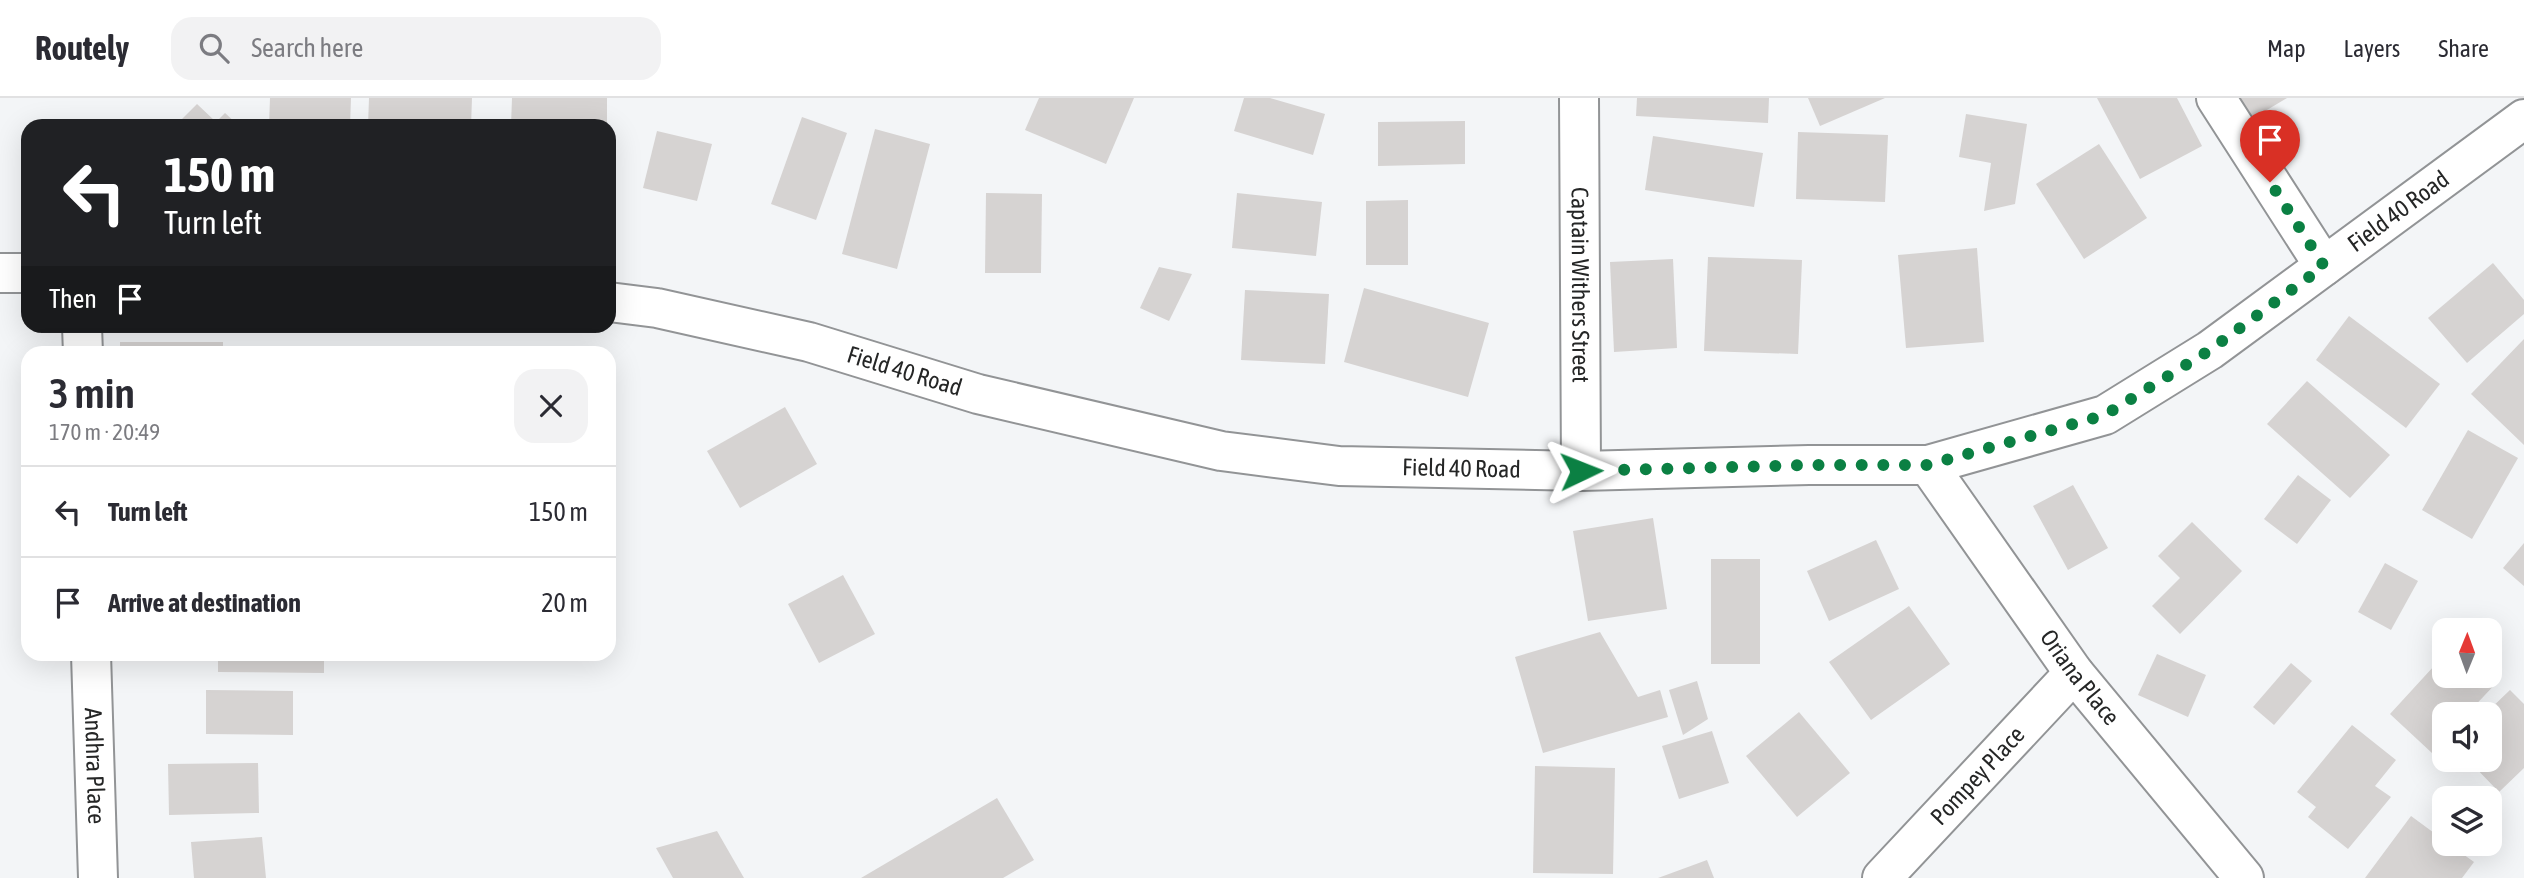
<!DOCTYPE html>
<html lang="en">
<head>
<meta charset="utf-8">
<style>
  body { margin:0; font-family:"Asap Condensed",sans-serif; background:#f2f2f3; color:#2b2b33; height:100vh; display:flex; flex-direction:column; font-size:26px; white-space:nowrap }
  * { box-sizing:border-box; margin:0 }
  p { font-size:23px; color:#7c7c81 }
  .icon { flex:none; width:38px; height:38px; fill:none; stroke:currentColor; stroke-width:2; stroke-linecap:round; stroke-linejoin:round }
  .map { position:relative; flex:1; overflow:hidden }
  .sheet { position:absolute; left:21px; top:248px; width:595px; height:315px; display:flex; flex-direction:column; background:#fff; border-radius:21px; box-shadow:0 7px 28px #0002 }
  .sheet>* { flex:none }
  .hud { position:absolute; left:21px; top:21px; width:595px; height:214px; border-radius:21px; box-shadow:0 7px 28px #0002; background:#202124; color:#fff; overflow:hidden }
  .needle { width:46px; rotate:1deg }
  .controls { position:absolute; left:2432px; top:520px; display:grid; gap:14px }
  .controls a { display:grid; place-items:center; width:70px; height:70px; border-radius:14px; background:#fff; box-shadow:0 7px 28px #0002; font-size:35px }
  .pin { position:absolute; display:grid; place-items:center; width:60px; height:60px; color:#fff; margin:-72px -30px; border-radius:50% 50% 50% 0; rotate:-45deg; box-shadow:0 0 7px #0007 }
  .pin .icon { rotate:45deg }
  .me { position:absolute; width:77px; margin:-38px; rotate:88deg; stroke-linejoin:round; filter:drop-shadow(0 0 5px #0008) }
  .turn { display:flex; align-items:center; gap:24px; height:147px; padding:0 28px; font-size:32px }
  .turn .icon { width:91px; height:91px; stroke-width:2.5 }
  .turn b { display:block; font-size:49px; line-height:60px }
  .then { display:flex; align-items:center; height:66px; padding:0 28px; background:#0003; gap:14px; font-size:26px }
  .round { display:grid; place-items:center; flex:none; width:74px; height:74px; border-radius:21px; background:#f2f2f3 }
  .headline { display:flex; align-items:center; justify-content:space-between; height:119px; padding:0 28px }
  h1 { font-size:42px; font-weight:600; line-height:52px }
  ul { padding:0; list-style:none }
  li { display:flex; align-items:center; gap:21px; height:91px; padding:0 28px; border-top:2px solid #e1e1e2 }
  li div { flex:1 }
  li b { display:block; font-size:26px }
  li em { font-style:normal }
  header { display:flex; align-items:center; gap:42px; box-sizing:border-box; height:98px; padding:0 35px; background:#fff; border-bottom:2px solid #e1e1e2 }
  header strong { font-size:33px }
  nav { display:flex; gap:38px; margin-inline-start:auto; font-size:24px }
  .search { width:490px; height:63px; background:#f2f2f3; display:flex; align-items:center; gap:18px; box-sizing:border-box; padding:0 24px; border-radius:21px; color:#7c7c81; font-size:26px }
  .map>svg:first-child { display:block }
  .building { fill:#d6d3d2 }
  .lines { fill:none; stroke-linecap:round; stroke-linejoin:round }
  .minor-casing { stroke:#929496; stroke-width:42 }
  .minor { stroke:#fff; stroke-width:38 }
  .route { stroke:#0b8043; stroke-width:12; stroke-dasharray:0 21.6 }
  .labels { text-anchor:middle; stroke-width:5; stroke-linejoin:round; paint-order:stroke }
  .street-label { font-size:24px; fill:#252626; stroke:#fff }
</style>
</head>
<body>
<header>
<strong>Routely</strong>
<div class="search"><svg class="icon" aria-label="search" viewBox="0 0 24 24"><circle cx="10" cy="10" r="6"/><path d="M15 15l6 6"/></svg>Search here</div>
<nav><a>Map</a><a>Layers</a><a>Share</a></nav>
</header>
<div class="map">
<svg width="2524" height="780" viewBox="0 0 2524 780">
  <rect width="100%" height="100%" fill="#f3f5f7"/>
  <!-- building -->
  <g class="building">
    <polygon points="270,0 351,0 350,28 269,28"/>
    <polygon points="369,0 472,0 471,28 368,28"/>
    <polygon points="512,0 607,0 607,28 511,28"/>
    <polygon points="1039,0 1134,0 1106,66 1025,32"/>
    <polygon points="1244,0 1270,0 1325,16 1313,57 1234,33"/>
    <polygon points="1637,0 1769,0 1768,25 1636,18"/>
    <polygon points="1808,0 1885,0 1820,28"/>
    <polygon points="2097,0 2177,0 2202,48 2140,81"/>
    <polygon points="2223,0 2287,0 2240,28"/>
    <polygon points="197,6 216,24 225,15 239,28 189,28 182,21"/>
    <polygon points="1966,16 2027,26 2015,106 1984,113 1991,65 1959,59"/>
    <polygon points="802,19 847,35 816,122 771,106"/>
    <polygon points="1465,23 1465,66 1378,68 1378,24"/>
    <polygon points="875,31 930,46 897,171 842,156"/>
    <polygon points="657,33 712,46 697,103 643,90"/>
    <polygon points="1798,34 1888,37 1885,104 1796,101"/>
    <polygon points="1653,38 1763,55 1754,109 1645,92"/>
    <polygon points="2099,46 2147,120 2084,161 2036,86"/>
    <polygon points="986,95 1042,96 1041,175 985,175"/>
    <polygon points="1237,95 1322,104 1316,158 1232,150"/>
    <polygon points="1408,102 1408,167 1366,167 1366,103"/>
    <polygon points="1977,150 1984,244 1906,250 1898,157"/>
    <polygon points="1708,159 1802,162 1798,256 1704,253"/>
    <polygon points="1673,161 1677,250 1614,254 1610,164"/>
    <polygon points="2493,165 2524,202 2524,216 2467,265 2428,220"/>
    <polygon points="1159,169 1192,176 1169,223 1140,210"/>
    <polygon points="1364,190 1489,225 1468,299 1344,264"/>
    <polygon points="1245,192 1329,196 1325,266 1241,262"/>
    <polygon points="2349,218 2440,286 2406,330 2316,262"/>
    <polygon points="2524,241 2524,347 2471,296"/>
    <rect x="120" y="244" width="103" height="12"/>
    <polygon points="2307,283 2390,357 2350,400 2267,326"/>
    <polygon points="785,309 817,366 740,410 707,353"/>
    <polygon points="2468,332 2518,360 2472,441 2422,412"/>
    <polygon points="2298,377 2331,402 2297,446 2264,421"/>
    <polygon points="2073,387 2108,450 2068,472 2033,408"/>
    <polygon points="1653,420 1667,511 1588,523 1573,433"/>
    <polygon points="2192,424 2242,473 2180,536 2152,508 2180,480 2158,458"/>
    <polygon points="1876,442 1899,491 1829,523 1807,473"/>
    <polygon points="2524,445 2524,488 2503,470"/>
    <rect x="1711" y="461" width="49" height="105"/>
    <polygon points="2385,465 2418,483 2391,532 2358,514"/>
    <polygon points="843,477 875,536 819,565 788,506"/>
    <polygon points="1909,508 1950,566 1871,622 1829,564"/>
    <polygon points="1600,534 1638,599 1660,592 1668,619 1543,655 1515,559"/>
    <polygon points="218,556 324,556 324,575 218,574"/>
    <polygon points="2157,556 2206,577 2188,619 2138,597"/>
    <polygon points="2445,556 2445,578 2490,578 2490,570 2501,580 2467,616 2445,616 2445,641 2432,655 2390,616"/>
    <polygon points="2291,565 2312,583 2274,627 2253,609"/>
    <polygon points="1697,583 1708,621 1683,637 1669,592"/>
    <polygon points="206,592 293,593 293,637 206,636"/>
    <polygon points="2510,592 2524,606 2524,670 2499,694 2470,664 2473,662 2490,662 2490,616 2485,616"/>
    <polygon points="1799,614 1850,675 1797,719 1746,658"/>
    <polygon points="2352,627 2396,662 2375,688 2391,699 2348,751 2308,719 2316,709 2297,694"/>
    <polygon points="1712,633 1729,685 1679,701 1662,648"/>
    <polygon points="258,665 259,715 169,717 168,666"/>
    <polygon points="1535,668 1615,670 1613,776 1533,775"/>
    <polygon points="997,700 1034,762 1003,780 861,780"/>
    <polygon points="2411,718 2445,743 2445,746 2449,746 2474,764 2462,780 2365,780"/>
    <polygon points="717,733 744,780 673,780 656,750"/>
    <polygon points="262,739 266,780 194,780 191,744"/>
    <polygon points="1707,762 1714,780 1658,780"/>
  </g>
  <g class="lines">
    <!-- minor casing -->
    <g class="minor-casing">
      <g id="minor">
        <path id="s1" d="M1579,0L1581,373"/>
        <polyline points="2216,0 2324,168"/>
        <polyline points="0,175 28,175"/>
        <path id="s2" d="M609,204L657,210L809,244L978,296L1221,353L1339,368L1581,373L1809,367H1928L2105,317L2210,252L2524,21"/>
        <polyline points="82,228 83,256"/>
        <path id="s3" d="M1928,367L2074,575L2244,780"/>
        <path id="s4" d="M91,556L98,780"/>
        <path id="s5" d="M1882,780L2074,575"/>
      </g>
    </g>
    <!-- minor -->
    <use href="#minor" class="minor"/>
  </g>
  <g class="lines">
    <!-- route -->
    <polyline class="route" points="1581,373 1809,367 1928,367 2105,317 2210,252 2324,168 2270,84"/>
  </g>
  <g class="labels">
    <!-- street labels -->
    <g class="street-label">
      <text dy="8" stroke="none"><textPath href="#s2" startOffset="1880">Field 40 Road</textPath></text>
      <text dy="8" stroke="none"><textPath href="#s1" startOffset="187">Captain Withers Street</textPath></text>
      <text dy="8" stroke="none"><textPath href="#s2" startOffset="304">Field 40 Road</textPath></text>
      <text dy="8" stroke="none"><textPath href="#s2" startOffset="872">Field 40 Road</textPath></text>
      <text dy="8" stroke="none"><textPath href="#s3" startOffset="261">Oriana Place</textPath></text>
      <text dy="8" stroke="none"><textPath href="#s4" startOffset="112">Andhra Place</textPath></text>
      <text dy="8" stroke="none"><textPath href="#s5" startOffset="140">Pompey Place</textPath></text>
    </g>
  </g>
</svg>
<div class="controls">
<a><svg class="needle" viewBox="-14 -14 28 28"><path d="M0-13l5 13h-10z" fill="#e53935"/><path d="M0 13l5-13h-10z" fill="#7c7c81"/></svg></a>
<a><svg class="icon" aria-label="sound" viewBox="0 0 24 24"><path d="M4 9h4l5-4v14l-5-4H4zM17 9q2 3 0 6"/></svg></a>
<a><svg class="icon" aria-label="layers" viewBox="0 0 24 24"><path d="M12 4l9 5-9 5-9-5zM3 14l9 5 9-5"/></svg></a>
</div>
<div class="pin" style="left:2270px;top:84px;background:#d93025"><svg class="icon" aria-label="arrive" viewBox="0 0 24 24"><path d="M6 21V4h12l-3 4 3 4H6"/></svg></div>
<svg class="me" style="left:1581px;top:373px" viewBox="-20 -20 40 40"><path d="M0-17L14 15 0 8-14 15z" fill="#0b8043" stroke="#fff" stroke-width="4"/></svg>
<div class="hud">
<div class="turn"><svg class="icon" aria-label="left" viewBox="0 0 24 24"><path d="M17 20v-9H6M10 6l-5 5 5 5"/></svg><div><b>150 m</b>Turn left</div></div>
<div class="then">Then<svg class="icon" aria-label="arrive" viewBox="0 0 24 24"><path d="M6 21V4h12l-3 4 3 4H6"/></svg></div>
</div>
<section class="sheet">
<div class="headline"><div><h1>3 min</h1><p>170 m · 20:49</p></div><a class="round"><svg class="icon" aria-label="close" viewBox="0 0 24 24"><path d="M6 6l12 12M18 6L6 18"/></svg></a></div>
<ul>
<li><svg class="icon" aria-label="left" viewBox="0 0 24 24"><path d="M17 20v-9H6M10 6l-5 5 5 5"/></svg><div><b>Turn left</b></div><em>150 m</em></li>
<li><svg class="icon" aria-label="arrive" viewBox="0 0 24 24"><path d="M6 21V4h12l-3 4 3 4H6"/></svg><div><b>Arrive at destination</b></div><em>20 m</em></li>
</ul>
</section>
</div>
</body>
</html>
